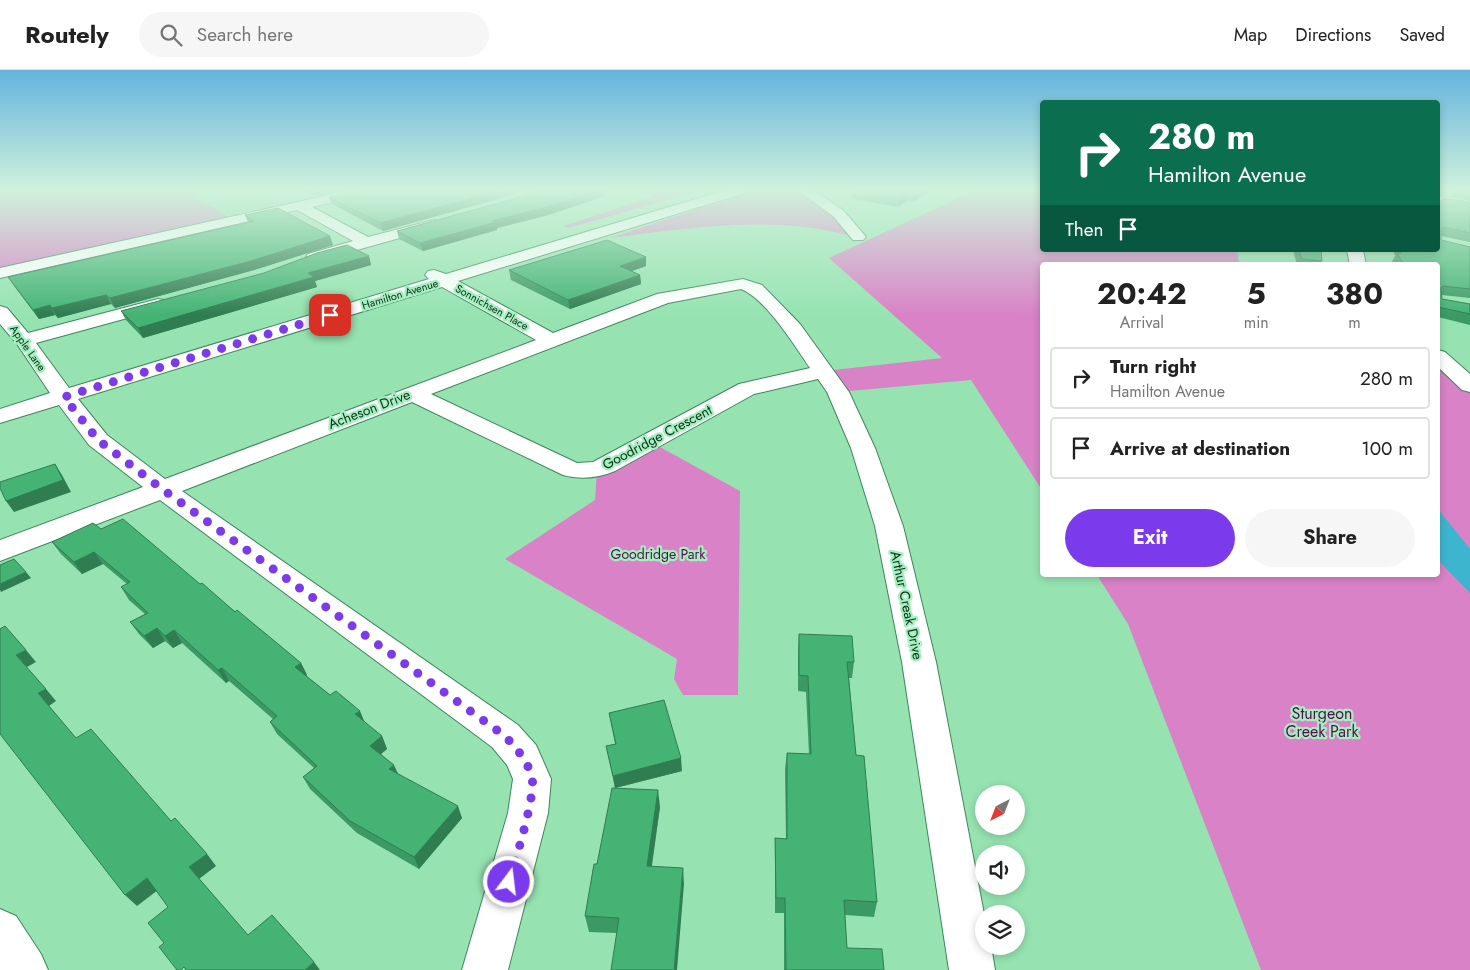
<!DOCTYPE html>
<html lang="en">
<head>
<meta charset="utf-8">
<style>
  body { margin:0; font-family:Jost,sans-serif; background:#f6f6f6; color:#222; height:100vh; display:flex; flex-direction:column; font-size:19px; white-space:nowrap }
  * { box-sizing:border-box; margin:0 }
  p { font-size:16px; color:#767676 }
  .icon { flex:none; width:28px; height:28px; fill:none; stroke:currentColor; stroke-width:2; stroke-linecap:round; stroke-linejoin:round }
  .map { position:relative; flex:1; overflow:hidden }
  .drawer { position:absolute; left:1040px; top:192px; width:400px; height:315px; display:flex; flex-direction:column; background:#fff; border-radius:5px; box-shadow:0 2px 8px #0003 }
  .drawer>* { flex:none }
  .guide { position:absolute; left:1040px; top:30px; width:400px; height:152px; border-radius:5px; box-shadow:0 2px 8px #0003; background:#0b6e4f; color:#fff; overflow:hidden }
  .needle { width:32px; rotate:222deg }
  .controls { position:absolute; left:975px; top:715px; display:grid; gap:10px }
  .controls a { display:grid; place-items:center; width:50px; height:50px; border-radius:50%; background:#fff; box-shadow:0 2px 8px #0003; font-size:25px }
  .pin { position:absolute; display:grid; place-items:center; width:42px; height:42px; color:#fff; margin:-21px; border-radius:10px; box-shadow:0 2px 8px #0006 }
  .me { position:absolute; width:55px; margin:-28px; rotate:15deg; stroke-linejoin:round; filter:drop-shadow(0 0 4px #0008) }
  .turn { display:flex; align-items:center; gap:18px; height:105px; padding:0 25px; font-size:22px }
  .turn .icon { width:65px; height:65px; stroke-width:2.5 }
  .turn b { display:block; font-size:35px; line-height:42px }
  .then { display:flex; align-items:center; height:48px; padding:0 25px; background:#0003; gap:10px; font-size:19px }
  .eta { display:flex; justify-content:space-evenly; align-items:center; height:85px; text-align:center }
  .eta b { font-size:30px; font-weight:700; line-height:35px }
  .button { display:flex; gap:10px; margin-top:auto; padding:10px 25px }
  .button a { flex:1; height:58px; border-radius:30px; background:#7c3aed; color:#fff; font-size:20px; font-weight:700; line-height:58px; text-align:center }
  .button a+a { background:#f6f6f6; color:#222 }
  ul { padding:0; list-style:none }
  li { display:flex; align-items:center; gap:15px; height:62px; margin:0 10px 8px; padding:0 15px; border:2px solid #e0e0e0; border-radius:5px }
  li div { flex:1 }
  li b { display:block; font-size:19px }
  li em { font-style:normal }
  header { display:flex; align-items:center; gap:30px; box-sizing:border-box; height:70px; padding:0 25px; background:#fff; border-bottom:1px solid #e0e0e0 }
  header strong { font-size:24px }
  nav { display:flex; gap:28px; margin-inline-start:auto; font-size:18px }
  .search { width:350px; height:45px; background:#f6f6f6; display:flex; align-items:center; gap:12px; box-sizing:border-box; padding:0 18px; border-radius:28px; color:#767676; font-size:19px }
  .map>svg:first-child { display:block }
  .built { fill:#85d9a3 }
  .green { fill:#d982c7 }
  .water { fill:#3eb5cf }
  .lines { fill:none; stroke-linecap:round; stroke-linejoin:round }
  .minor-casing { stroke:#3b875a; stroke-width:2 }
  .minor { fill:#fff; fill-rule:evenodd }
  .wall { fill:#3b9a64 }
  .shaded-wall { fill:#307d51 }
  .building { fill:#45b374; stroke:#307d51 }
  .route { stroke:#7c3aed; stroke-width:9; stroke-dasharray:0 16.2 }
  .labels { text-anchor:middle; stroke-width:4.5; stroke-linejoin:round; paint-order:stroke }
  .far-street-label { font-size:11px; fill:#0d2e1b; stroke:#a3f0be }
  .street-label { font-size:14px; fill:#0d2e1b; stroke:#a3f0be }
  .park-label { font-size:14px; fill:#5a0b4f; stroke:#a3f0be }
  .near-park-label { font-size:16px; fill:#5a0b4f; stroke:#a3f0be }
</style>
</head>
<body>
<header>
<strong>Routely</strong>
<div class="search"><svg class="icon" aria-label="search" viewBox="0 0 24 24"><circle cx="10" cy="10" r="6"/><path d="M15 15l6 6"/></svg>Search here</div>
<nav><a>Map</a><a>Directions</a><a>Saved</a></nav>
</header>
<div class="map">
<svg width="1470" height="900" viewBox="0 0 1470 900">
  <rect width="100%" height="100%" fill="#96e3b1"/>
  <!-- built -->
  <polygon class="built" points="183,119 358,119 230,148"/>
  <!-- green -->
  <g class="green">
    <polygon points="0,119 183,119 233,150 0,203"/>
    <polygon points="660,119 707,119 568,158 563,156 652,127"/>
    <path d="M758,119H791L828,141L848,165C771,145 688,158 610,168Z"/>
    <polygon points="978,119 1042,119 1042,180 1237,180 1239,193 1251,195 1042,195 1042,420 971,310 838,322 824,301 942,288 829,188"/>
    <polygon points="1438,286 1470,315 1470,900 1261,900 1128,554 1097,505 1438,505"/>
    <polygon points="649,371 740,421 738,625 683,625 674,609 677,589 505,489 595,430 597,400"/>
  </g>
  <!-- water -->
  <polygon class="water" points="1438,439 1470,479 1470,523 1438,490"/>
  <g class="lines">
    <!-- minor casing -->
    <g class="minor-casing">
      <g id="minor">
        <polygon points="356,119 380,119 378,122 312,137 368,167 434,150 439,151 441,154 439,157 314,192 308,190 306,187 308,184 353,171 297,140 0,208 0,198"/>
        <polygon points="527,119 564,119 562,122 545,124 529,122"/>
        <path d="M729,119H750L748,122L458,211L553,263L657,224L743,209L762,215L800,254L849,322L875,378L903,456L936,592L984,844V876H991L995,900H949L902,592L875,456L851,378L827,322L818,309L754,324L615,401C598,408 581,410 563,405L412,332L182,421L518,655L536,675L551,709L548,743L508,900H462L508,743L513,709L507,695L492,677L160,430L0,491V470L143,417L89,375L59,335L0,353V339L50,323L17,274L0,254V236L7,238L28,263L158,229L164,230L167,234L164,238L36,273L69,318L429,209L425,205L428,201L434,200L446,204ZM442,217L536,270L165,409L107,365L78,329ZM741,219C766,229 795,276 810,298L739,314L593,392L577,393L431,324L668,233Z"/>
        <polygon points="795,119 811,119 843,140 866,167 863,170 853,170 833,146"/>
        <polygon points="1438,125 1470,131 1470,139 1438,133"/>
        <polygon points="1347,180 1363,180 1366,195 1350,195"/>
        <polygon points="1438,280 1445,282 1470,304 1470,322 1462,320 1438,297"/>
        <polygon points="0,839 16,846 41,884 48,900 0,900"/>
      </g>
    </g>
    <!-- minor -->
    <use href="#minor" class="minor"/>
  </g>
  <!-- wall -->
  <g class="wall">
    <polygon points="300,119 348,119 315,126"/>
    <polygon points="847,119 933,119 913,132 907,131 898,137 854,129"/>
    <polygon points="1452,119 1470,119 1470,130 1449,125"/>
    <polygon points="370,121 515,124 383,161 332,134 329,127"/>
    <polygon points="525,126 605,126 548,145 497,158 497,160 423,181 399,169 397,161"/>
    <polygon points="1470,132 1470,172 1441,166 1441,170 1470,177 1470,228 1442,225 1442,229 1470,234 1470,255 1438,247 1438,195 1395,195 1392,191 1395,186 1393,180 1438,180 1438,135"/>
    <polygon points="245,145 330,166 333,175 254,200 115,238 111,234 58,248 55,245 39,249 14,216 8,207 248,152"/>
    <polygon points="1293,180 1321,180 1322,191 1321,195 1297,195"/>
    <polygon points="369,186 371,195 315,211 317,217 143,268 126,250 121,241"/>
    <polygon points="646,196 631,201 640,205 641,214 570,239 511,210 509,200"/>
    <polygon points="101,459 200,514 301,593 307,605 306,606 382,666 387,679 381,684 398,704 462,748 419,799 357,763 310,719 303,707 314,698 277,664 270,652 273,649 229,611 226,613 182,573 173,578 165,571 153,578 139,564 130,552 145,544 129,530 121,517 127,514 103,494 82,504 61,484 52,472"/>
    <polygon points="799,564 854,592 852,608 849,608 856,685 877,832 874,847 845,845 847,878 884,900 784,900 784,843 775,843 775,768 786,769 785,699 787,683 809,684 806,622 798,621 798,580"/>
    <polygon points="609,643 682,701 615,718 660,737 652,796 684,814 616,863 589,862 585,846 615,718 606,676 615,674"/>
  </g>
  <!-- shaded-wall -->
  <g class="shaded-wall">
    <polygon points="313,119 348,119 315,126"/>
    <polygon points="506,119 528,119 515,124 383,161 380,153"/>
    <polygon points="602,119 604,119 605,126 548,145 497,158 497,160 423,181 420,173 492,151"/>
    <polygon points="920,119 933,119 913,132 914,122"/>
    <polygon points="908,121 907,131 898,137 899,127"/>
    <polygon points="330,166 333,175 254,200 115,238 110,228"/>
    <polygon points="369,186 371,195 315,211 317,217 143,268 138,258 308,203"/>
    <polygon points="646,187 646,196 621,205 620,196"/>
    <polygon points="640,205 641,214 570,239 568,230"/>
    <polygon points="106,225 111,234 58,248 52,238"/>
    <polygon points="50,235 55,245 39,249 33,240"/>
    <polygon points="55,394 62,405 71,422 14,442 6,431"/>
    <polygon points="94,482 103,494 82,504 74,492"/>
    <polygon points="26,502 31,508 1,522 0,520 0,514"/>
    <polygon points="157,558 165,571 153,578 144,566"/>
    <polygon points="174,560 182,573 173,578 165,566"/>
    <polygon points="26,580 36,592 27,597 16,585"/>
    <polygon points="301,593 307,605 302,609 295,597"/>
    <polygon points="222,598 229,611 226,613 218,600"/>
    <polygon points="46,619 56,631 49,636 38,623"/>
    <polygon points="360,641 365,653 355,644"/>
    <polygon points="382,666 387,679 376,688 370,676"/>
    <polygon points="681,688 682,701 615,718 613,706"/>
    <polygon points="394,695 400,708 389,699"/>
    <polygon points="658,720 660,737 649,812 647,796"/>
    <polygon points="458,736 462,748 419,799 414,787"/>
    <polygon points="207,784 216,796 199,809 189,797"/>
    <polygon points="683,798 684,814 677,900 674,900"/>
    <polygon points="147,808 158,820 137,836 125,825"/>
    <polygon points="314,892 320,900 305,900"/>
  </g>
  <!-- building -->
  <g class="building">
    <polygon points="365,119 370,121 377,119 506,119 380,153 329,127"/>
    <polygon points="538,119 602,119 546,137 492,151 496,152 420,173 397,161 525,126"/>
    <polygon points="855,119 920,119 914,122 908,121 899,127"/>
    <polygon points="1458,119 1470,119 1470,121"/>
    <polygon points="1444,128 1470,132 1470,163 1443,157 1441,159 1441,170 1470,177 1470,219 1443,216 1441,218 1442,229 1470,234 1470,244 1438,237 1438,195 1404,195 1397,183 1401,183 1400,180 1438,180 1438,135"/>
    <polygon points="278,138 330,166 251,191 110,228 106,225 52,238 50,235 33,240 8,207 254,151 245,145"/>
    <polygon points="607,170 646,187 620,196 640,205 568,230 509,200"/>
    <polygon points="347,175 369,186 308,203 314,207 138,258 121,241 264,203 317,183"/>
    <polygon points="1299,180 1321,180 1322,191 1302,189"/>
    <polygon points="55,394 63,410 6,431 0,418 0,412"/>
    <polygon points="123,449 200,514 202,513 235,542 237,540 301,593 295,597 330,625 336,621 360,641 355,644 382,666 370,676 394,695 389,699 458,736 414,787 350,751 303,707 317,696 270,652 277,646 222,598 218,600 174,560 165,566 157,558 144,566 130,552 148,543 121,517 130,512 94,482 74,492 52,472 93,453 101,459"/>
    <polygon points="14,489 26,502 0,514 0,495"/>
    <polygon points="5,556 26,580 16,585 46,619 38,623 76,668 91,659 171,751 175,748 207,784 189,797 248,865 272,845 314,892 305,900 186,900 184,897 181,900 177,900 159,877 164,873 148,853 168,837 147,808 125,825 0,664 0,559"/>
    <polygon points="799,564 852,566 854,592 847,592 856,685 864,686 877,832 844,830 847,878 882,879 884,900 786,900 785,828 776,828 775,768 787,769 787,683 811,684 808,606 799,605"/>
    <polygon points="664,630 681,688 613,706 606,676 616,674 609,643"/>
    <polygon points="612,718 658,720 647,796 683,798 674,900 611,900 619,848 585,846 594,794 597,794"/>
  </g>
  <!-- sky -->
  <linearGradient id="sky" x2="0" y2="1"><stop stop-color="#64b4de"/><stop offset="0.49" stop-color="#d0f2dc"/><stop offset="1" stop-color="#d0f2dc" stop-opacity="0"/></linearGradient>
  <rect width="1470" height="245" fill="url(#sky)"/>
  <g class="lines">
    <!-- route -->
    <path class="route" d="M330,245L64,327L98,370L162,419L505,666C517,679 527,690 532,707C536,726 515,791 509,812"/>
  </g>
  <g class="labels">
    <!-- far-street labels -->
    <g class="far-street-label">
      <text transform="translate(400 224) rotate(-17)" y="4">Hamilton Avenue</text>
      <text transform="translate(492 237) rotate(29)" y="4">Sonnichsen Place</text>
      <text transform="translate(28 278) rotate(55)" y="4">Apple Lane</text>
    </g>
    <!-- street labels -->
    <g class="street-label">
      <text transform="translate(369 339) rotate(-21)" y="5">Acheson Drive</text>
      <text transform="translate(657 367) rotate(-28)" y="5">Goodridge Crescent</text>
      <text transform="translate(907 535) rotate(78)" y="5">Arthur Creak Drive</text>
    </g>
    <!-- park labels -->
    <g class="park-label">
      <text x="658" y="489">Goodridge Park</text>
    </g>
    <!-- near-park labels -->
    <g class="near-park-label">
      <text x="1322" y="649">Sturgeon<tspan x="1322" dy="18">Creek Park</tspan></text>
    </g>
  </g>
</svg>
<div class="controls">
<a><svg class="needle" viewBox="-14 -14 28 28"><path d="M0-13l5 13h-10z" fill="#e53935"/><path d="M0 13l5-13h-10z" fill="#767676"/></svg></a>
<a><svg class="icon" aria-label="sound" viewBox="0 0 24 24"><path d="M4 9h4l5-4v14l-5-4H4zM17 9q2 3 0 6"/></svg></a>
<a><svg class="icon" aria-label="layers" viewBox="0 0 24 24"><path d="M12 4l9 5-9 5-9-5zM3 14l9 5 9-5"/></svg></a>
</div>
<div class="pin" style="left:330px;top:245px;background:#d93025"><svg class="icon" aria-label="arrive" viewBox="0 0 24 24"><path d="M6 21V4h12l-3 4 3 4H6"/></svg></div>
<svg class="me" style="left:509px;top:812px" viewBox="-20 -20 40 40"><circle r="17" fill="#7c3aed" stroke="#fff" stroke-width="3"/><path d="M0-11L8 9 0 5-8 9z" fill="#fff"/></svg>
<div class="guide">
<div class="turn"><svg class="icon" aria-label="right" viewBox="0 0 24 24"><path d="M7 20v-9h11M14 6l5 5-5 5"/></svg><div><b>280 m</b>Hamilton Avenue</div></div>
<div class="then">Then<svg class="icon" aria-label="arrive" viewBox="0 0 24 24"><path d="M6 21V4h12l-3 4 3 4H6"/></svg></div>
</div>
<section class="drawer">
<div class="eta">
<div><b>20:42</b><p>Arrival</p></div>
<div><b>5</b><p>min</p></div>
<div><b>380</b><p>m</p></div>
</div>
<ul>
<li><svg class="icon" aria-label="right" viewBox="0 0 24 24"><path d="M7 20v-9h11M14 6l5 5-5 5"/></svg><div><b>Turn right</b><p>Hamilton Avenue</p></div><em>280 m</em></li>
<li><svg class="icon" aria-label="arrive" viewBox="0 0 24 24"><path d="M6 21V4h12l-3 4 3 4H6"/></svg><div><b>Arrive at destination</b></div><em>100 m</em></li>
</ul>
<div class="button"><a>Exit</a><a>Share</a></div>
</section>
</div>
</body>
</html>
